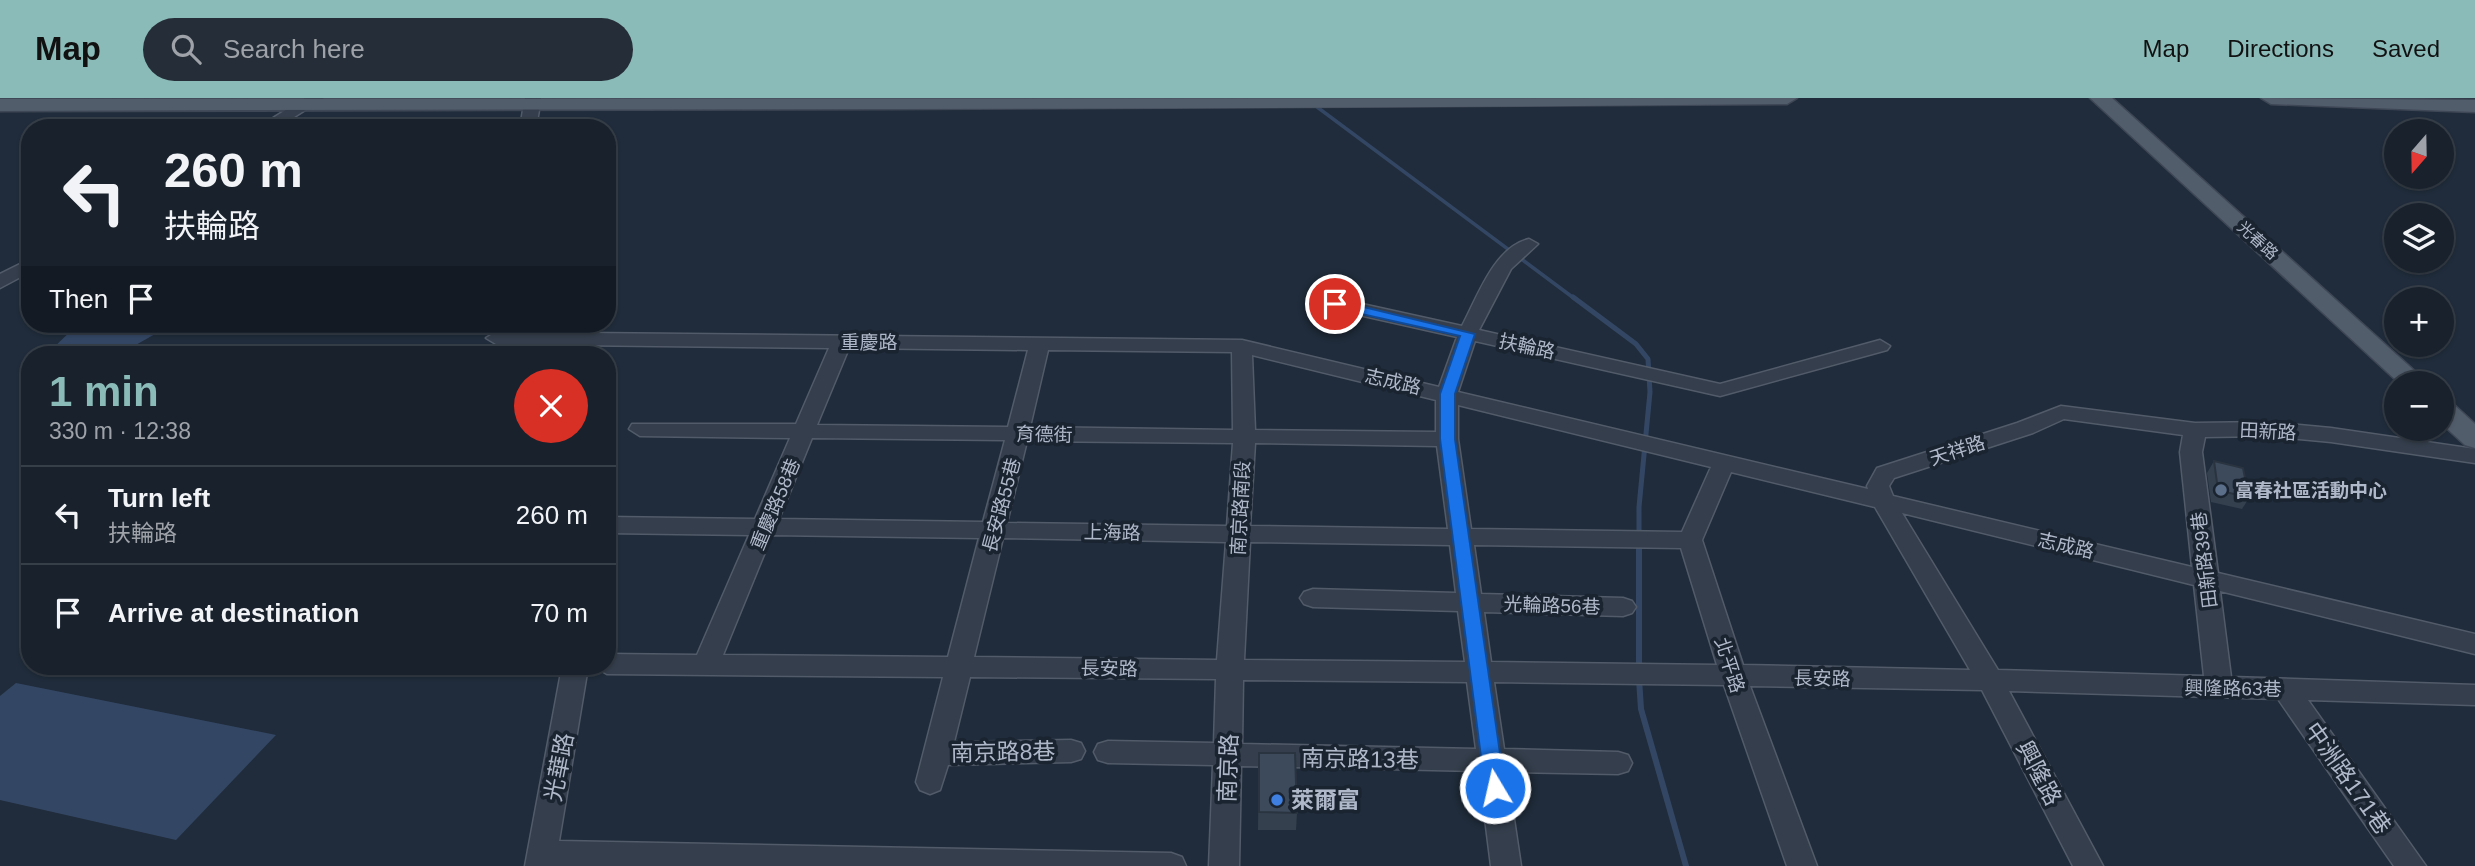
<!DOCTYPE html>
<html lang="en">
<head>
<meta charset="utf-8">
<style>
  body { margin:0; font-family:Arial,"Noto Sans TC",sans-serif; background:#252e38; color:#f1f3f6; height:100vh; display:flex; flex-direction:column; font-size:26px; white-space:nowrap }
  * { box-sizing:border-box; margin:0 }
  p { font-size:23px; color:#9fa3a9 }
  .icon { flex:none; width:38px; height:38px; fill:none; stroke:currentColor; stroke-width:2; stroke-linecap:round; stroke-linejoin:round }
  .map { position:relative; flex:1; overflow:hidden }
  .sheet { position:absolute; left:21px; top:248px; width:595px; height:329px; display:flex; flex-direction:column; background:#18212c; border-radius:28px; box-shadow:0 2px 5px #0004,0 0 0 2px #363e48 }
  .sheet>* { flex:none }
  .banner { position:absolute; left:21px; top:21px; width:595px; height:214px; border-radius:28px; box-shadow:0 2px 5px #0004,0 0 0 2px #363e48; background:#18212c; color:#f1f3f6; overflow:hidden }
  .needle { width:46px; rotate:200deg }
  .tools { position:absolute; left:2384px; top:21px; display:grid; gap:14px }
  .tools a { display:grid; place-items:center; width:70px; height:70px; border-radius:50%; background:#18212c; box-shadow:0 2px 5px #0004,0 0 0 2px #363e48; font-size:35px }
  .pin { position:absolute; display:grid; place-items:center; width:60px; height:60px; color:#fff; margin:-30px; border:4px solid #fff; border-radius:50%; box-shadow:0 2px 7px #0007 }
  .me { position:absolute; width:77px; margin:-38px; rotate:351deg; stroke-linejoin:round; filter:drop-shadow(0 0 5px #0008) }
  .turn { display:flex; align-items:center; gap:24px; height:147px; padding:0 28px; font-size:32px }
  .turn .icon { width:91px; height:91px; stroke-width:2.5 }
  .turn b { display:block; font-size:49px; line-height:60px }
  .then { display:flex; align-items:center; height:66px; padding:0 28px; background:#0003; gap:14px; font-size:26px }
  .round { display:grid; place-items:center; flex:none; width:74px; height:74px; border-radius:37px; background:#252e38 }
  .overview { display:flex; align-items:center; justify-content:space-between; height:119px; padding:0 28px }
  h1 { font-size:42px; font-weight:800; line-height:52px; color:#8bbbb9 }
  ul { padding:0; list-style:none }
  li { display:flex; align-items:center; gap:21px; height:98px; padding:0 28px; border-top:2px solid #363e48 }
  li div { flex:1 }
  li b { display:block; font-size:26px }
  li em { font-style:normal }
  header { display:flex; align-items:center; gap:42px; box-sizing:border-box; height:98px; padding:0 35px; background:#8bbbb9; color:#111 }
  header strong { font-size:33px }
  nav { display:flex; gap:38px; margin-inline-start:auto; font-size:24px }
  .search { width:490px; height:63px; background:#252e38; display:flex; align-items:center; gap:18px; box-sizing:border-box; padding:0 24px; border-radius:38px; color:#9fa3a9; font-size:26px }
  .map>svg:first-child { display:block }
  .water { fill:#334764 }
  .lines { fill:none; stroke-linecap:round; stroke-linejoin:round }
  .stream-far2 { stroke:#334764; stroke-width:3.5 }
  .stream-far1 { stroke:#334764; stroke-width:5 }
  .stream { stroke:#334764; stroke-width:6 }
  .minor-casing { stroke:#525b69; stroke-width:3 }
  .major-casing { stroke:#3e4755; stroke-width:3 }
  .minor { fill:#343e4c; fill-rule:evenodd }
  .major { fill:#525d6c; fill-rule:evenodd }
  .wall { fill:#34404e }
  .building { fill:#3c4a5b; stroke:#2a3440; stroke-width:2 }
  .route { fill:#1a73e8; stroke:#114b97; stroke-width:2 }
  .service-dot { fill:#5c6f8a; stroke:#1a2330; stroke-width:2.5 }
  .shop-dot { fill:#3f7fe0; stroke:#1a2330; stroke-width:2.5 }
  .labels { text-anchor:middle; stroke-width:7; stroke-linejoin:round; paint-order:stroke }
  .far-street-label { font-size:16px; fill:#afb8c8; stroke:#1a2330 }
  .street-label { font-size:19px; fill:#afb8c8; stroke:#1a2330 }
  .poi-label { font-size:19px; font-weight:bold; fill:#afb8c8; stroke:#1a2330; text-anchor:start }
  .near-street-label { font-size:23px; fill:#afb8c8; stroke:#1a2330 }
  .near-poi-label { font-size:23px; font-weight:bold; fill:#afb8c8; stroke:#1a2330; text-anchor:start }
</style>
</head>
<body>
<header>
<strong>Map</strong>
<div class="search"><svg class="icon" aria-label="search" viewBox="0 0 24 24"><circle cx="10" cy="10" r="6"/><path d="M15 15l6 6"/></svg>Search here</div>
<nav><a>Map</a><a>Directions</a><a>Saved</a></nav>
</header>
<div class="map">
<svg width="2475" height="768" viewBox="0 0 2475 768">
  <rect width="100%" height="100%" fill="#202c3b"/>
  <!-- water -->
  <g class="water">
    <polygon points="78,226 283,226 282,229 171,227 118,257 46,257"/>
    <polygon points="16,585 276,637 176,742 0,702 0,598"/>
  </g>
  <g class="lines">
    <!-- stream-far2 -->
    <polyline class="stream-far2" points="1305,0 1575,201"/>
    <!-- stream-far1 -->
    <polyline class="stream-far1" points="1573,199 1636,246 1648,261 1650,294 1639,409 1639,452"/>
    <!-- stream -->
    <g class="stream">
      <polyline points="1639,450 1639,571"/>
      <polyline points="1639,581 1641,611 1686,768"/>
    </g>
    <!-- minor casing -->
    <g class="minor-casing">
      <g id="minor">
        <polygon points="305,0 324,0 277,30 257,30"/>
        <polygon points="525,0 541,0 536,30 520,30"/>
        <path d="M1529,141L1538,146L1511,171L1479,232L1720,286L1880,242L1890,248L1887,252L1720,298L1475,243L1458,294L1868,391L1867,388L1877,370L2017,325L2061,308L2195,325L2266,324L2331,330L2475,351V365L2331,344L2266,338L2205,339L2202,354L2218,475L2475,536V556L2220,493L2231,579L2475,587V607L2308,602L2426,768H2394L2278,601L2009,593L2103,768H2073L1982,592L1750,588L1817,768H1787L1724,587L1494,584L1504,651L1618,654L1628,657L1632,665L1628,673L1618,676L1507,674L1521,768H1491L1479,673L1241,668L1239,768H1209L1213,667L1108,665L1098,662L1094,654L1098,646L1108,643L1214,645L1216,581L970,579L954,644L1071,642L1081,645L1085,653L1081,661L1071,664L948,667L940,692L930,696L920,692L916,684L943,579L607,576L595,569H607V556L697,557L749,437L607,435V419L755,421L790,340L640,338L629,331L632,326H796L829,250L496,246L486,240L496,234L1242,242L1439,289L1457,239L1328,210L1325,206L1335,200L1462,228C1477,200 1494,149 1529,141ZM849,250L1028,252L1008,329L817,327ZM1048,252L1232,254L1233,332L1030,329ZM1252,257L1436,302V334L1255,332ZM1458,307L1711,369L1682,434L1471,431L1458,341ZM2064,321L2183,337L2180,354L2192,469L1893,398L1889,388L1894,380L2033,335ZM812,340L1005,342L983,424L779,421ZM1027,343L1233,345L1227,428L1007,425ZM1255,345L1437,348L1448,431L1250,428ZM1731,374L1875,409L1970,572L1743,567L1702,442ZM1902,415L2194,487L2204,578L1998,572ZM772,437L979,440L948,559L723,557ZM1003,440L1226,444L1217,562L974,559ZM1250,444L1450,447L1456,495L1313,491L1304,494L1300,500L1304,506L1313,509L1458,513L1465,564L1244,562ZM1474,447L1681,450L1717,567L1491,564L1484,514L1623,518L1632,515L1636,509L1632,503L1623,500L1481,496ZM1243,582L1467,584L1476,651L1242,646Z"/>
        <polygon points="30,161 30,174 0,190 0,176"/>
        <polygon points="562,569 588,569 559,743 1171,755 1182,759 1186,768 525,768"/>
      </g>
    </g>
    <!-- major casing -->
    <g class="major-casing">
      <g id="major">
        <path d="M1797,0L1787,6C1191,13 596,10 0,13V1Z"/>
        <polygon points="2090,0 2112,0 2428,285 2399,285"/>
        <polygon points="2261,0 2475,2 2475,14 2271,6"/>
        <polygon points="2441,302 2451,304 2475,326 2475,350 2465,347 2441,325"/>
      </g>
    </g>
    <!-- minor -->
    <use href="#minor" class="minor"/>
    <!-- major -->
    <use href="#major" class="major"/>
  </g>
  <!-- wall -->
  <g class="wall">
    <polygon points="2214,363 2249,400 2242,411 2211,404 2207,375"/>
    <polygon points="1259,655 1297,715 1296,732 1258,732"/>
  </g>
  <!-- building -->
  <g class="building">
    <polygon points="2214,363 2243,370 2249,400 2218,392"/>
    <polygon points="1259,655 1295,655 1297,715 1259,714"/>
  </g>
  <!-- route -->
  <polygon class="route" points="1335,202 1475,236 1455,296 1455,341 1505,690 1502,696 1488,696 1485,690 1440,341 1440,296 1460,238 1330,209 1330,203"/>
  <!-- markers -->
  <circle class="service-dot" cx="2221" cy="392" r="7"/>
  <circle class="shop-dot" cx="1277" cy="702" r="7"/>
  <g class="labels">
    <!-- far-street labels -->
    <g class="far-street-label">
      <text transform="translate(2258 142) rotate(42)" y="6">光春路</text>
    </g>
    <!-- street labels -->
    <g class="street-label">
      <text x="869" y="251">重慶路</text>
      <text transform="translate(1527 248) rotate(12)" y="7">扶輪路</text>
      <text transform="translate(1393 283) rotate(13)" y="7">志成路</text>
      <text transform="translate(2268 333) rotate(3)" y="7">田新路</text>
      <text transform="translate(1044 336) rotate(1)" y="7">育德街</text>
      <text transform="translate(1957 352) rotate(-18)" y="7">天祥路</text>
      <text transform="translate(775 406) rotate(-67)" y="7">重慶路58巷</text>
      <text transform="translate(1001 407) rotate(-75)" y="7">長安路55巷</text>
      <text transform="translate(1240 410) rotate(-87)" y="7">南京路南段</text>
      <text transform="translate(1112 434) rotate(1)" y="7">上海路</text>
      <text transform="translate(2066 447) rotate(13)" y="7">志成路</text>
      <text transform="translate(2204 462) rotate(-97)" y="7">田新路39巷</text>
      <text transform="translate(1552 507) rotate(2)" y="7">光輪路56巷</text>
      <text transform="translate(1730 567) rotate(72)" y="7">北平路</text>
      <text transform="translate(1109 570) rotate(1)" y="7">長安路</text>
      <text transform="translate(1822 580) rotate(1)" y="7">長安路</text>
      <text transform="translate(2233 590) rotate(1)" y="7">興隆路63巷</text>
    </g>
    <!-- poi labels -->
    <g class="poi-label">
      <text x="2235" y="399">富春社區活動中心</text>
    </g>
    <!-- near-street labels -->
    <g class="near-street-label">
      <text transform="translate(1003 654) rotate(-1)" y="8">南京路8巷</text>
      <text transform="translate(1360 661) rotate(1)" y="8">南京路13巷</text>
      <text transform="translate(559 669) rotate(-79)" y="8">光華路</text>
      <text transform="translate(1228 670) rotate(-88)" y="8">南京路</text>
      <text transform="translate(2039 675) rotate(62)" y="8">興隆路</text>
      <text transform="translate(2348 680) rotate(55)" y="8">中洲路171巷</text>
    </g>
    <!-- near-poi labels -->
    <g class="near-poi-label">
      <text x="1291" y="710">萊爾富</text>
    </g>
  </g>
</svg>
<div class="tools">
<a><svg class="needle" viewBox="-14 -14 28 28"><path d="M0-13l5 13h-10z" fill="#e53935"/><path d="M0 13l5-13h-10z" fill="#9fa3a9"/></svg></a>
<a><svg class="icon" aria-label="layers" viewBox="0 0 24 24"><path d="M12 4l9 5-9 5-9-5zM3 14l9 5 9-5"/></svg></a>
<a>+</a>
<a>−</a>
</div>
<div class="pin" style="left:1335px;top:206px;background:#d93025"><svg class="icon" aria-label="arrive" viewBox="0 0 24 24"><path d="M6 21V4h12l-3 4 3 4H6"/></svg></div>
<svg class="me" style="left:1495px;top:690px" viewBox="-20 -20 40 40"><circle r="17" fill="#1a73e8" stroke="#fff" stroke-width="3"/><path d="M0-11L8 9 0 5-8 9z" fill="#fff"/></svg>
<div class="banner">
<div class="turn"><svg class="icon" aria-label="left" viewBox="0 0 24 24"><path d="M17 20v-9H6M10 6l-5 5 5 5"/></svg><div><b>260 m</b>扶輪路</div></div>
<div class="then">Then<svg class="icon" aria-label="arrive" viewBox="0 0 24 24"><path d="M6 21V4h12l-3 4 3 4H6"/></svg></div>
</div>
<section class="sheet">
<div class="overview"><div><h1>1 min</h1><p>330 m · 12:38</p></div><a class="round" style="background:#d93025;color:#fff"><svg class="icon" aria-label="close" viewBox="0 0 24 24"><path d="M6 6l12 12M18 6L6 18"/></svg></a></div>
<ul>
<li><svg class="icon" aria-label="left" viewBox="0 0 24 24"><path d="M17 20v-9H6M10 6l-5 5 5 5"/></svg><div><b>Turn left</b><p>扶輪路</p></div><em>260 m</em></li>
<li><svg class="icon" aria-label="arrive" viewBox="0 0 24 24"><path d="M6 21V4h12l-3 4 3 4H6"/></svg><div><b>Arrive at destination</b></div><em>70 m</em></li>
</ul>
</section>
</div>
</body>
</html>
